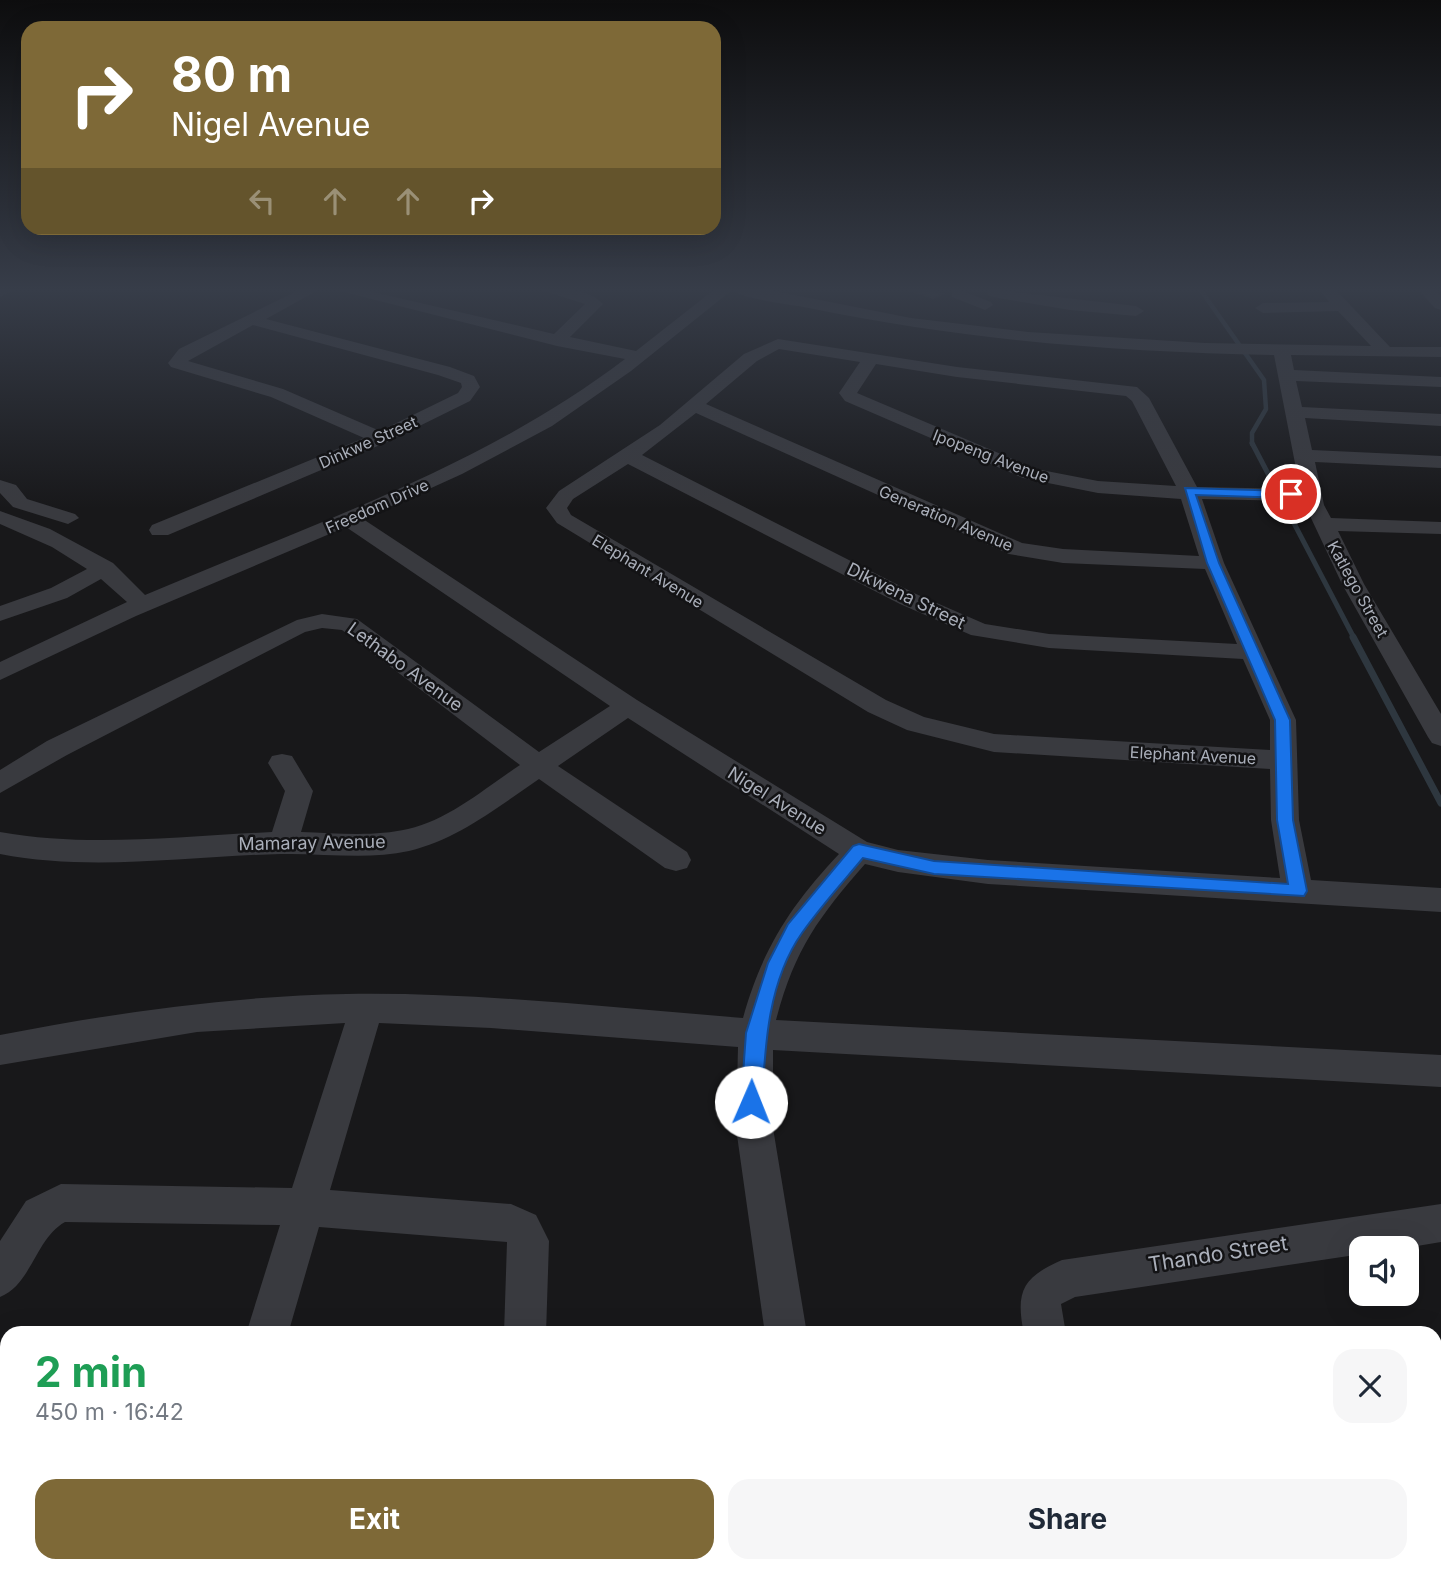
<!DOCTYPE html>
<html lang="en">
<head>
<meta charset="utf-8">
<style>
  body { margin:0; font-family:Inter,sans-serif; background:#f6f6f7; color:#1f2937; height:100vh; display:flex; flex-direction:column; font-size:26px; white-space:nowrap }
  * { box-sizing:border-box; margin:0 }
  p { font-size:23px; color:#747a83 }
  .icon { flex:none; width:38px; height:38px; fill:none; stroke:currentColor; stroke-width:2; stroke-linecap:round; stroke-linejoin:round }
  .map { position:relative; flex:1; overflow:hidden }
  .drawer { position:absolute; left:0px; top:1326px; width:1442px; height:247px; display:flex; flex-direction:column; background:#fff; border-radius:21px 21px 0 0; box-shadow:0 7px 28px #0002 }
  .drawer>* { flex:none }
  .guide { position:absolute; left:21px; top:21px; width:700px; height:214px; border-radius:21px; box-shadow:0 7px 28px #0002; background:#7e6937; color:#fff; overflow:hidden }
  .controls { position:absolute; left:1349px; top:1236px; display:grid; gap:14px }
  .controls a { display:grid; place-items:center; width:70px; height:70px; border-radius:14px; background:#fff; box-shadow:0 7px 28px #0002; font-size:35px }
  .pin { position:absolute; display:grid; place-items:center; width:60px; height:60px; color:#fff; margin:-30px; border:4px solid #fff; border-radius:50%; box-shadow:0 2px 7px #0007 }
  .me { position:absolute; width:77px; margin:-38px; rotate:1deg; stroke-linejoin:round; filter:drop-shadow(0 0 5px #0008) }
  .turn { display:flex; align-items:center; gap:24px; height:147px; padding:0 35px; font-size:32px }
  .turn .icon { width:91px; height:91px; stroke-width:2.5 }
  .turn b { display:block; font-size:49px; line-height:60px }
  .lanes { display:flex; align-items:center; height:66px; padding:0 35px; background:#0003; justify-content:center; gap:35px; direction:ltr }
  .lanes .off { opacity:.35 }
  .round { display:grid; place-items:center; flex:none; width:74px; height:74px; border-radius:21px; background:#f6f6f7 }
  .summary { display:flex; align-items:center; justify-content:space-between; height:119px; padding:0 35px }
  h1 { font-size:42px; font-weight:700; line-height:52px; color:#1e9e55 }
  .cta { display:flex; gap:14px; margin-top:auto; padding:14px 35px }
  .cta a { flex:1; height:80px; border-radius:21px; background:#7e6937; color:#fff; font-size:28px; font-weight:700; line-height:80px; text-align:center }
  .cta a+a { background:#f6f6f7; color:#1f2937 }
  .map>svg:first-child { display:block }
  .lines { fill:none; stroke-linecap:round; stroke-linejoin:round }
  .stream-far2 { stroke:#2e373f; stroke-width:4.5 }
  .stream-far1 { stroke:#2e373f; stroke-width:5 }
  .stream { stroke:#2e373f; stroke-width:7 }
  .building { fill:#424347; stroke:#323236; stroke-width:2 }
  .minor { fill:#393a3f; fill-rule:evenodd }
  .route { fill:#1a73e8; stroke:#114b97; stroke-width:2 }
  .labels { text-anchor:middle; stroke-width:5; stroke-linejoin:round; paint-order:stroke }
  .far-street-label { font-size:16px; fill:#aaafba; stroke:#131315 }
  .street-label { font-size:18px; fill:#aaafba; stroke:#131315 }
  .near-street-label { font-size:21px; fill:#aaafba; stroke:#131315 }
</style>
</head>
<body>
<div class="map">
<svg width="1441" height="1572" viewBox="0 0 1441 1572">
  <rect width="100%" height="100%" fill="#18181a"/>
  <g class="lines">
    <!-- stream-far2 -->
    <polyline class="stream-far2" points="1200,289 1264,380 1266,409 1252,433 1252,444"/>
    <!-- stream-far1 -->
    <polyline class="stream-far1" points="1252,443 1354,638"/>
    <!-- stream -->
    <polyline class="stream" points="1353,637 1441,803"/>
  </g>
  <!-- building -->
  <polygon class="building" points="906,289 928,289 943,294 933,298"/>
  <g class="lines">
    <!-- minor -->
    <g class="minor">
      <polygon points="0,289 16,289 0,297"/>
      <path d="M301,289H320L266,319L450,367L474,376L480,387L470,401L387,442L168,535H152L149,530L152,525L364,438L271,397L171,367L168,363L179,349ZM253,325L438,375L461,383L462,387L458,393L380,431L283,389L188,361Z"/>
      <path d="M332,289H360L554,334L585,304L538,289C558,289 588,287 603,304L570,337L636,351L715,289H764L911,318L1028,332L1205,343L1371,346L1338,311L1263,313L1255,308L1263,303L1329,302L1319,289H1335L1390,347H1441V357L1291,355L1294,370L1441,377V387L1296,381L1302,407L1441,414V426L1305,418L1312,450L1441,456V468L1315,462L1324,505L1331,518L1441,522V534L1338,531L1364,584L1441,714V746L1432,743L1428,737L1342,584L1303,501L1202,499L1224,563L1296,720L1299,820L1311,880L1441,888V912L988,884L898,872L865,864C818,918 795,949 776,1020L1441,1055V1087L773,1050V1128L807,1334H765L736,1128L738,1047L491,1028L379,1023L330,1190L511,1204L536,1215L549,1241L546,1334H504L507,1242L319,1227L288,1334H246L280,1225L65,1222C35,1239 32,1284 0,1297V1241L26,1201L61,1184L292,1188L345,1023L197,1032L0,1065V1035C114,1013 230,996 347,994C479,992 611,1008 743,1018C762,949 791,905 839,854L628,718L558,766L687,852L691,860L687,868L676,871L665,868L539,779C498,807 458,839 409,851C368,860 323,853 281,854C188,856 92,872 0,854V832C88,848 182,836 272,832L285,791L268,763L272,756L282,754L292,756L313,791L301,832C336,833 374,837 408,829C449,820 485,788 520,765L342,630L322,628L305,632L67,755L0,793V770L47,741L297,620L322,614L357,619L539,752L610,706L346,527L136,616L0,680V662L127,602L101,579L67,598L0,621V606L51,588L87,569L52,547L0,524V511L50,529L113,563L145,595C309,525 482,468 625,359L557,346ZM732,290C746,300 790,304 809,308C962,340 1117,352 1274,355L1300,489L1197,487L1149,398L1137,387L957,367L778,339L744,354L660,425L559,491L546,508L557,523L868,712L907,730L994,752L1270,769L1271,820L1280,878L988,860L898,850L867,842L637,700L363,519L462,474L552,426L631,371ZM779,349L860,362L839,393L845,401L1023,478L1098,493L1181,499L1199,556L1063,549L1022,543L706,404L757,361ZM876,364L957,377L1126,396L1132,401L1176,486L1098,481L1036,469L857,393ZM696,413L1009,554L1063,563L1205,569L1237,644L1049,634L985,624L916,594L642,455ZM628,464L900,604L971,635L1049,648L1243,659L1270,720V750L994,734L924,717L886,700L571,515L567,508L573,499Z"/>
      <polygon points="957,289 991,302 993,305 985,310 952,297 952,291"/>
      <polygon points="987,289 1136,306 1144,311 1136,316 1070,310 993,297 988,295"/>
      <polygon points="1417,289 1433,289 1441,296 1441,310 1435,308"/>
      <polygon points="0,480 16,485 27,499 75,514 79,518 68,524 13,507 0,493"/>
      <path d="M1441,1204V1242L1405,1248H1362V1254L1075,1297L1061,1304L1066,1334H1024C1015,1291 1023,1277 1062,1260Z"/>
      <polygon points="0,1374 7,1377 7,1423 0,1420"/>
      <polygon points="1441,1523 1441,1571 1422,1566 1435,1566 1435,1524"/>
      <polygon points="152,1566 202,1566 199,1572 150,1572"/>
      <polygon points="232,1566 289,1566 291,1572 235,1572"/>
      <polygon points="445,1566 493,1566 491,1572 443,1572"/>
      <polygon points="725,1566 773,1566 771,1572 723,1572"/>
      <polygon points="1088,1566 1136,1566 1138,1572 1090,1572"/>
      <polygon points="1267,1566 1348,1566 1345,1572 1265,1572"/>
    </g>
  </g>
  <!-- sky -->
  <linearGradient id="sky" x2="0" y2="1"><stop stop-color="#0d0d0e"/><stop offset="0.57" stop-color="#373d49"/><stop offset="1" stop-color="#373d49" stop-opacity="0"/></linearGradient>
  <rect width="1441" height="509" fill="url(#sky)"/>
  <!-- route -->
  <path class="route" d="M1185,488L1291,491L1297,494L1291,498L1196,495L1219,563L1290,720L1293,820L1307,891L1304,896L934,874L863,858C843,882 821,906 802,933C768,981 765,1046 762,1102L759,1109L751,1111L744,1109L741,1102L746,1033L768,963L788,924L853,846L859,844L934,861L1288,884L1277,820L1275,720L1207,563Z"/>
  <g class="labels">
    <!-- far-street labels -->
    <g class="far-street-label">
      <text transform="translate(368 442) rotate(-24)" y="6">Dinkwe Street</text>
      <text transform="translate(991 456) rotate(21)" y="6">Ipopeng Avenue</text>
      <text transform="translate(377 506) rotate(-24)" y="6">Freedom Drive</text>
      <text transform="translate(946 518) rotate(23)" y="6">Generation Avenue</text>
      <text transform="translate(648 571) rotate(31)" y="6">Elephant Avenue</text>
      <text transform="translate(1358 589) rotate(61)" y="6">Katlego Street</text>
      <text transform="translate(1193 755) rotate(3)" y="6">Elephant Avenue</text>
    </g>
    <!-- street labels -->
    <g class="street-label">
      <text transform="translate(906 596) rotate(26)" y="6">Dikwena Street</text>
      <text transform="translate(405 667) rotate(36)" y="6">Lethabo Avenue</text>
      <text transform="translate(777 801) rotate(32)" y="6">Nigel Avenue</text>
      <text transform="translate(312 843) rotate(-1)" y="6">Mamaray Avenue</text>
    </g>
    <!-- near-street labels -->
    <g class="near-street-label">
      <text transform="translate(1218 1254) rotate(-9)" y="7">Thando Street</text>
    </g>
  </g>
</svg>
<div class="controls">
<a><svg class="icon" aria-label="sound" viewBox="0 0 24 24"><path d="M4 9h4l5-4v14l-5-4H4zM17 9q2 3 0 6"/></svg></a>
</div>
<div class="pin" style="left:1291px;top:494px;background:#d93025"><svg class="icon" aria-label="arrive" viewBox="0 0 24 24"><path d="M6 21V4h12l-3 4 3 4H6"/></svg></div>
<svg class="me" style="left:751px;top:1102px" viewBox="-20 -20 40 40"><circle r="19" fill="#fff"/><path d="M0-13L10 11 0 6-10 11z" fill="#1a73e8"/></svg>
<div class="guide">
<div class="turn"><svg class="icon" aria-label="right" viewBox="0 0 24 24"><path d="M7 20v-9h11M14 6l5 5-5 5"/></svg><div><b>80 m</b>Nigel Avenue</div></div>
<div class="lanes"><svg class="icon off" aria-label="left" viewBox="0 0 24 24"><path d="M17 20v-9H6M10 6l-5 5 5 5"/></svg><svg class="icon off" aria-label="ahead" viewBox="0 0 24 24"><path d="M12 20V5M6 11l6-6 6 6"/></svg><svg class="icon off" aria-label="ahead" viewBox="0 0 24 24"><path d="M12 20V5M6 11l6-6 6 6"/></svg><svg class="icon" aria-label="right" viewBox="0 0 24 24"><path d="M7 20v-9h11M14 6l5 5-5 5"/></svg></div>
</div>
<section class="drawer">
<div class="summary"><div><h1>2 min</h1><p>450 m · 16:42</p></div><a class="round"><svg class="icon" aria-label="close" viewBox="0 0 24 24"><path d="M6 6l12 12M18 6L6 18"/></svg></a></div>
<div class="cta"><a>Exit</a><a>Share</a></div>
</section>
</div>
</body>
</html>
